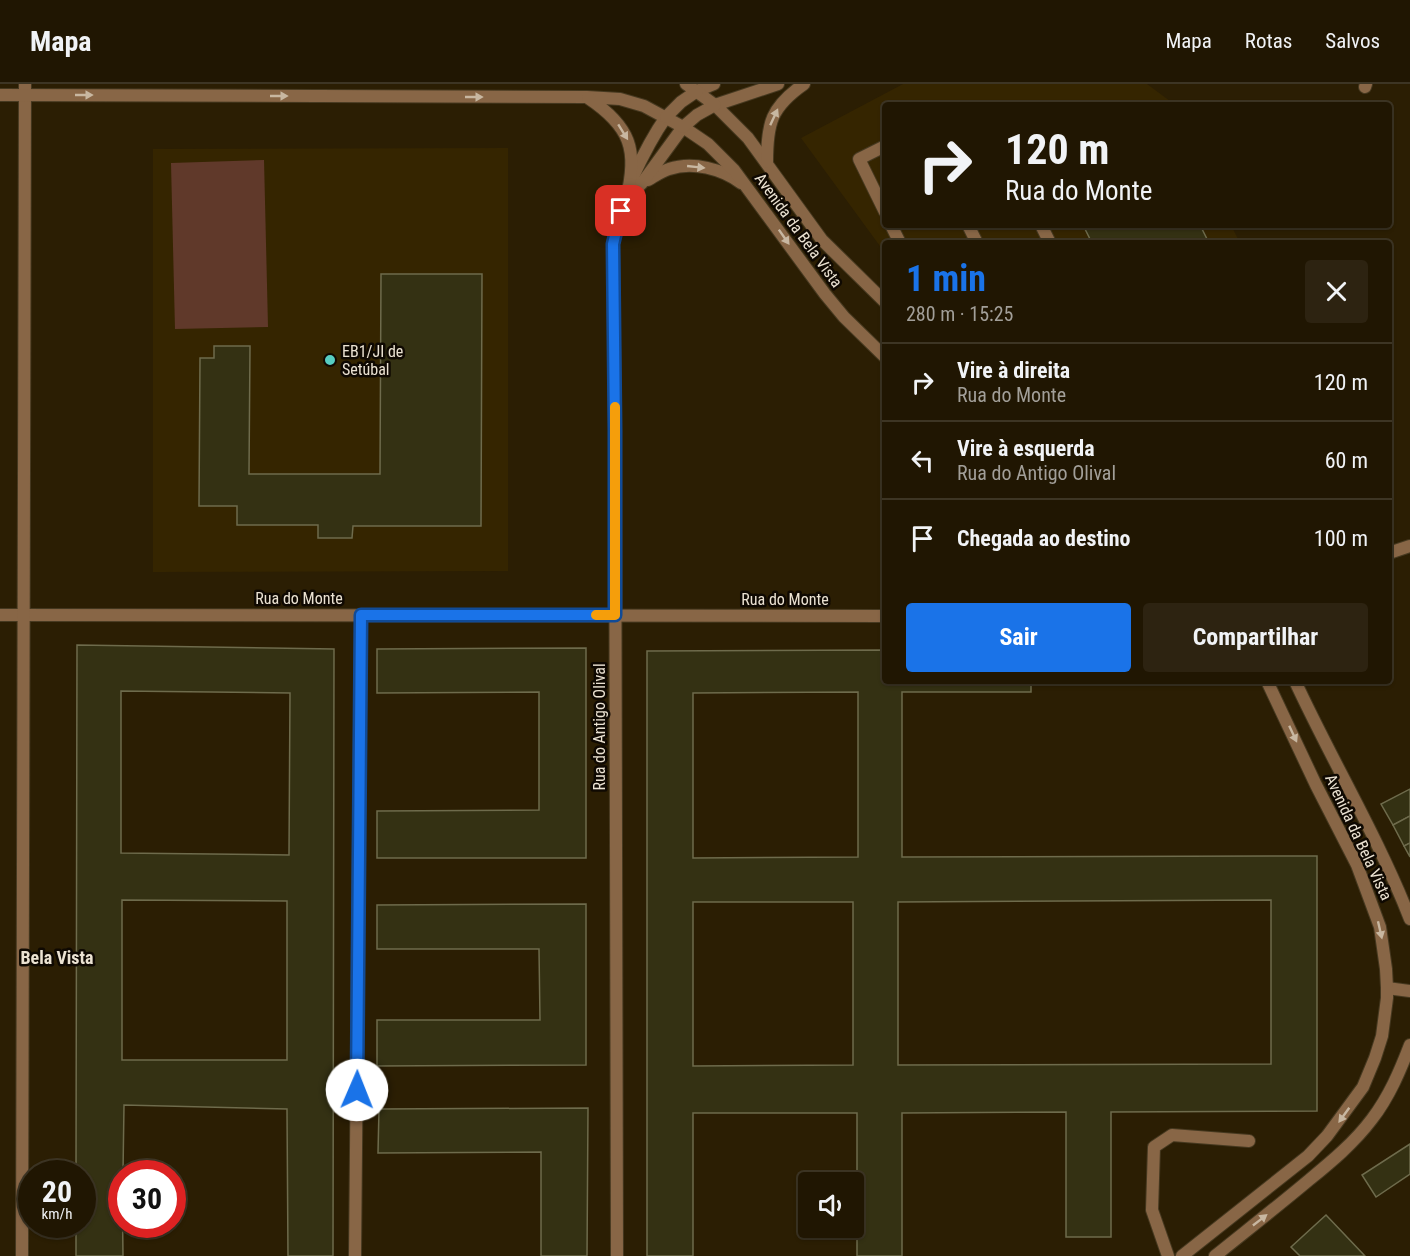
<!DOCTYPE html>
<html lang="pt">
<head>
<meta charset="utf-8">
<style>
  body { margin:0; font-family:"Roboto Condensed",sans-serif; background:#2d2311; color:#f1f3f6; height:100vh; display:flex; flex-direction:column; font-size:22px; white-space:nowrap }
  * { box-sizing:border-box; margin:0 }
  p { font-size:20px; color:#a29f99 }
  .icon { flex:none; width:33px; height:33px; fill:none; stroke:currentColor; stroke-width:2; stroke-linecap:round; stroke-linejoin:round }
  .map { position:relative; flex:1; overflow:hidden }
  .panel { position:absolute; left:882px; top:156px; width:510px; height:444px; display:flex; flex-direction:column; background:#201602; border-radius:6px; box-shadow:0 2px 4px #0004,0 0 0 2px #3d3524 }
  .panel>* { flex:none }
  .hud { position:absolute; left:882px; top:18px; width:510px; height:126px; border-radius:6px; box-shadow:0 2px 4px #0004,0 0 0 2px #3d3524; background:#201602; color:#f1f3f6; overflow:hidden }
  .tools { position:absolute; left:798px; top:1088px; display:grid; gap:12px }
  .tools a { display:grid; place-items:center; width:66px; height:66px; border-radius:6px; background:#201602; box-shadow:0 2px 4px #0004,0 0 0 2px #3d3524; font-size:30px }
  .speed { position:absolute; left:18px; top:1076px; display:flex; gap:12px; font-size:30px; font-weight:700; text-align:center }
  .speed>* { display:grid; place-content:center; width:78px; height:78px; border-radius:50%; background:#201602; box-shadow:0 2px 4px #0004,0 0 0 2px #3d3524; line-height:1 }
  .speed small { font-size:15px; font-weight:400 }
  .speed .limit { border:9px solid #d22; background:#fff; color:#111 }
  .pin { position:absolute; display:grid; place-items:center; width:51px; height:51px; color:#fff; margin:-26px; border-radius:12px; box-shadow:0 3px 9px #0006 }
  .me { position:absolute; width:66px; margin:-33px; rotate:1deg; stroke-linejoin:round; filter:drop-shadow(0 0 4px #0008) }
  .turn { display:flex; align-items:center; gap:21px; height:126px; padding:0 24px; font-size:27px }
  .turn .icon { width:78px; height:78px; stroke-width:2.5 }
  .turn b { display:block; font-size:42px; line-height:51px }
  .round { display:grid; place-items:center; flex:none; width:63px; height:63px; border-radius:6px; background:#2d2311 }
  .headline { display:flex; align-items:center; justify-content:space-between; height:102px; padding:0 24px }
  h1 { font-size:36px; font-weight:700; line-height:45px; color:#1a73e8 }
  .primary-button { display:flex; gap:12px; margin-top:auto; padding:12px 24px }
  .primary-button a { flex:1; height:69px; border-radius:6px; background:#1a73e8; color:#fff; font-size:24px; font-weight:700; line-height:69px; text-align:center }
  .primary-button a+a { background:#2d2311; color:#f1f3f6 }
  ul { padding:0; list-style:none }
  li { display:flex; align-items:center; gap:18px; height:78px; padding:0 24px; border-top:2px solid #3d3524 }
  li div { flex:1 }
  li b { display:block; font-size:22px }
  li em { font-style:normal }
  header { display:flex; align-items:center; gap:36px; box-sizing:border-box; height:84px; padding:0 30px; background:#201602; border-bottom:2px solid #3d3524 }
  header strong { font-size:28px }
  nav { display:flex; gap:33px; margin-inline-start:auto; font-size:21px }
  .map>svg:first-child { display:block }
  .built { fill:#352500 }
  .green { fill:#60392a }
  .building { fill:#343113; stroke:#6e6b4c; stroke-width:1.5; fill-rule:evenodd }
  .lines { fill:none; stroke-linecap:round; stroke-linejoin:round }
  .service-casing { stroke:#463920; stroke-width:14 }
  .minor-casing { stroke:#463920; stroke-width:14 }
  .tertiary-casing { stroke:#463920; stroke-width:14 }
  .service { stroke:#886646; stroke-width:12 }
  .minor { stroke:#886646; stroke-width:12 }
  .tertiary { stroke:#886646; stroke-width:12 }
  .oneway { fill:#c8b7a1 }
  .route-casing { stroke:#114b97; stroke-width:15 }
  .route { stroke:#1a73e8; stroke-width:10 }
  .slow { stroke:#f59e0b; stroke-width:10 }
  .poi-dot { fill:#57cec2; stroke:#0f0902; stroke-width:2 }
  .labels { text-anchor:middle; stroke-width:5; stroke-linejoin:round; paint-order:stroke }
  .street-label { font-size:16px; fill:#ebe2d2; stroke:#0f0902 }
  .poi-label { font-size:16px; fill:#ebe2d2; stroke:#0f0902; text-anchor:start }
  .neighbourhood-label { font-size:18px; font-weight:bold; fill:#ebe2d2; stroke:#0f0902 }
</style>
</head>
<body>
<header>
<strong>Mapa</strong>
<nav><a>Mapa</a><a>Rotas</a><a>Salvos</a></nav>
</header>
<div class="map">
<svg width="1410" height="1172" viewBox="0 0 1410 1172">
  <rect width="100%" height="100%" fill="#2b1e03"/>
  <!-- built -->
  <g class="built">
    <polygon points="903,0 1147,0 1170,17 1172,21 885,21 885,141 1231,141 1240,159 885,159 885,169 801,54"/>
    <polygon points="508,64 508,487 153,488 153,65"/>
  </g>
  <!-- green -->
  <polygon class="green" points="264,76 268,243 175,245 171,79"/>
  <!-- building -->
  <g class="building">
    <polygon points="1083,141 1200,141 1209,159 1092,159"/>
    <polygon points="381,190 482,190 481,442 353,442 352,454 318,454 318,441 237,441 237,422 199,422 200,274 214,274 214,262 250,262 249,390 380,390"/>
    <path d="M77,561L334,565L333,1172H288L287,1025L124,1021L123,1089H122L123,1172H76V1140H82V1089H76ZM121,607L290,609L289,771L121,769ZM122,816L287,817V976H122Z"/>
    <polygon points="586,564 586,774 377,774 377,727 539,726 539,608 377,609 377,565"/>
    <path d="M885,566V597H1031V608H902V773L1317,772V1027L1111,1028V1153H1066V1028L902,1029V1172H857V1029H693V1172H647V567ZM858,608V773L693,774V609ZM1271,816V980L898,981V818ZM693,818H853V981L693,982Z"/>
    <polygon points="1410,705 1410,732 1393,741 1381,720"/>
    <polygon points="1410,732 1410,759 1404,762 1393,741"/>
    <polygon points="1410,759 1410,773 1404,762"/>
    <polygon points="586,820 586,981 377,982 377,936 540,936 539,865 377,865 377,821"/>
    <polygon points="588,1024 587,1172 541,1172 541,1068 378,1069 379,1025"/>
    <polygon points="1410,1060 1410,1090 1376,1113 1362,1091"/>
    <polygon points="1326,1131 1365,1172 1300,1172 1291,1163"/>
  </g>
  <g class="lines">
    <!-- service casing -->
    <g class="service-casing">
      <g id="service">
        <polyline points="885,62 859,75 885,128"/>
        <polyline points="891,141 900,159"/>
        <polyline points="968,141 977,159"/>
        <polyline points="1041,141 1050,159"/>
      </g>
    </g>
    <!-- minor casing -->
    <g class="minor-casing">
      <g id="minor">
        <polyline points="778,0 715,21 748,54 822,156 885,218"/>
        <polyline points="1365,3 1366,0"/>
        <polyline points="697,7 714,0"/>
        <path d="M767,78C767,39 771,23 804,0"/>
        <path d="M632,95C642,73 652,53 666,33"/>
        <path d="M648,96C655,92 662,87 669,85C693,77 722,85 741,99"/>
        <polyline points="1389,469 1410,462"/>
        <polyline points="0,531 885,532"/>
        <path d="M1295,597C1332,677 1378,753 1410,835"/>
        <polyline points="1387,904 1410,907"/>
        <polyline points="22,1172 25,0"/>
        <polyline points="355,1172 361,531"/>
        <polyline points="617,1172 615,347 613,160 616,145 626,115 642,99 683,43 708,60 734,86 825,210 844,233 885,273"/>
        <polyline points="1168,1172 1152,1126 1154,1063 1172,1051 1249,1057"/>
        <polyline points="1182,1172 1308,1072 1327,1052 1363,1003 1375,974 1382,952 1387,914 1387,904 1386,885 1380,843 1357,781 1316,701 1267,597"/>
        <path d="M1215,1172C1246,1147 1278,1122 1309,1096C1331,1078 1354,1059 1372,1035C1389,1013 1400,987 1410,961"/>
      </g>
    </g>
    <!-- tertiary casing -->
    <g class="tertiary-casing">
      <g id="tertiary">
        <polyline points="0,11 587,13 620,15 644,22 683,43 697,31 715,21 686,0"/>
        <path d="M588,14C630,42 639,66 626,115"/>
        <polyline points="666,33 681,18 697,7"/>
      </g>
    </g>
    <!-- service -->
    <use href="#service" class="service"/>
    <!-- minor -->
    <use href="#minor" class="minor"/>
    <!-- tertiary -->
    <use href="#tertiary" class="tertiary"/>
  </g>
  <!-- one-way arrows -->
  <defs><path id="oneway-solid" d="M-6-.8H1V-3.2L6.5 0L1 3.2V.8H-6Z" transform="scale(1.5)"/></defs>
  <g class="oneway">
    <use href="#oneway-solid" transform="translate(84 11)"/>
    <use href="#oneway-solid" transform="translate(279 12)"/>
    <use href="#oneway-solid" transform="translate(474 13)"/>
    <use href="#oneway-solid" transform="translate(774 33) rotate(-65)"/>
    <use href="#oneway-solid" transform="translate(623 48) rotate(58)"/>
    <use href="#oneway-solid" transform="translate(696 83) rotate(6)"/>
    <use href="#oneway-solid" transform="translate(784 153) rotate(55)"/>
    <use href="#oneway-solid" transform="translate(1293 650) rotate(65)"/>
    <use href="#oneway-solid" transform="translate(1380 846) rotate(77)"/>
    <use href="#oneway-solid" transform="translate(1344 1031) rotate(126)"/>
    <use href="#oneway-solid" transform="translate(1260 1136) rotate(-38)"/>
  </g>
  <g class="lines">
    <!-- route casing -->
    <g class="route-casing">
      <polyline id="route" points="357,1006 361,531 615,531 615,347 613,160 621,127"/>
    </g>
    <!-- route -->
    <use href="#route" class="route"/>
    <!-- slow -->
    <polyline class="slow" points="596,531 615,531 615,323"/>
  </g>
  <!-- markers -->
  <circle class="poi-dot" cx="330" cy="276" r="6"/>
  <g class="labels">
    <!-- street labels -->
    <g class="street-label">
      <text transform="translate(799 146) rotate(54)" y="6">Avenida da Bela Vista</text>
      <text x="299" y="520">Rua do Monte</text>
      <text x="785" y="521">Rua do Monte</text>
      <text transform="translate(599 643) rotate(-90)" y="6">Rua do Antigo Olival</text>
      <text transform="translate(1359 753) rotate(65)" y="6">Avenida da Bela Vista</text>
    </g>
    <!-- poi labels -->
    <g class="poi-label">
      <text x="342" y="273">EB1/JI de<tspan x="342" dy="18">Setúbal</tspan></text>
    </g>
    <!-- neighbourhood labels -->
    <g class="neighbourhood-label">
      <text x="57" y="880">Bela Vista</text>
    </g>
  </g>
</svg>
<div class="tools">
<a><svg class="icon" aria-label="sound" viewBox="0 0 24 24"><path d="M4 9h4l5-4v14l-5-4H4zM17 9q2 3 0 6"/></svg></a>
</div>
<div class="speed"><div>20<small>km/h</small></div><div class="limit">30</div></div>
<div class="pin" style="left:621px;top:127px;background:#d93025"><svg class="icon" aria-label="arrive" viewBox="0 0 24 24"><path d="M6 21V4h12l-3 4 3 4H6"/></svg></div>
<svg class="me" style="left:357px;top:1006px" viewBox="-20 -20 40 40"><circle r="19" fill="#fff"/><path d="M0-13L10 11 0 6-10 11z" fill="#1a73e8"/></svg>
<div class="hud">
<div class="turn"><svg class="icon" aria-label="right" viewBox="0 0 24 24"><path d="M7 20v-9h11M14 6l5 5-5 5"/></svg><div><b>120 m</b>Rua do Monte</div></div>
</div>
<section class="panel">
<div class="headline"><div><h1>1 min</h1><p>280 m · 15:25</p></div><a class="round"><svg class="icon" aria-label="close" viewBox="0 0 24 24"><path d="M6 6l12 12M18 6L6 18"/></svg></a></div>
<ul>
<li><svg class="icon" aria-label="right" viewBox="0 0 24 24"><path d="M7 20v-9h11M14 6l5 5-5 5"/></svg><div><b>Vire à direita</b><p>Rua do Monte</p></div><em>120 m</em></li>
<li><svg class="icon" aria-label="left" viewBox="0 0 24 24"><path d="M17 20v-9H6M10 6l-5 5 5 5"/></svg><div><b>Vire à esquerda</b><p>Rua do Antigo Olival</p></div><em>60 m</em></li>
<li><svg class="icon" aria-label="arrive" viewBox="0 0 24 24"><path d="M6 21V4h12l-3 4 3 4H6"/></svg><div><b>Chegada ao destino</b></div><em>100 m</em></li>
</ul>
<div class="primary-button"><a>Sair</a><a>Compartilhar</a></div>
</section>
</div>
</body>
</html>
